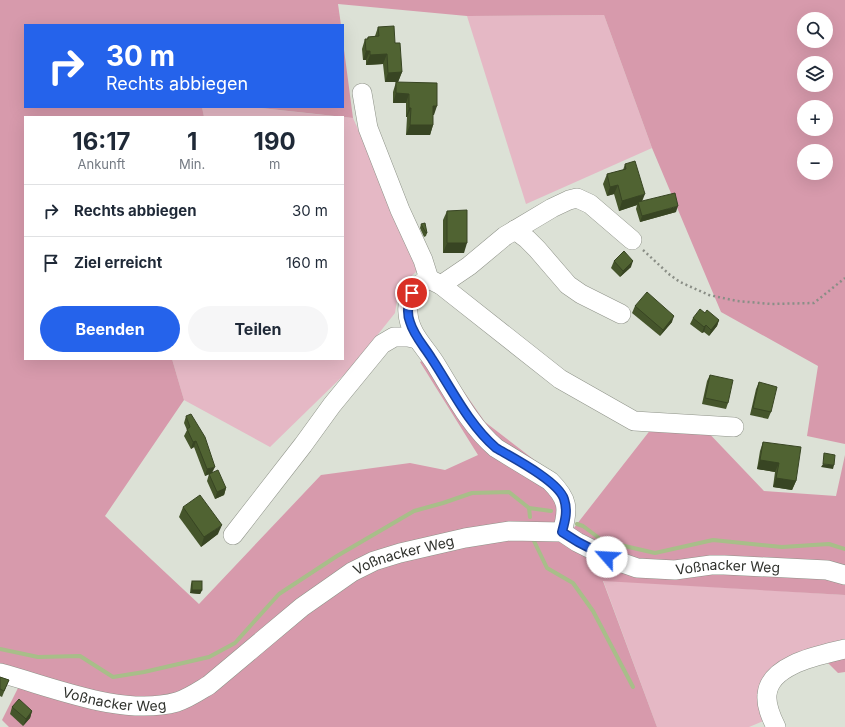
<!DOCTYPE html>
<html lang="de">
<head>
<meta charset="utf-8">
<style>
  body { margin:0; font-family:Inter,sans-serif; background:#f6f6f7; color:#1f2937; height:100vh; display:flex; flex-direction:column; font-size:15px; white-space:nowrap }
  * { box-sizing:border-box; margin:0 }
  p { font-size:13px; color:#747a83 }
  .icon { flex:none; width:22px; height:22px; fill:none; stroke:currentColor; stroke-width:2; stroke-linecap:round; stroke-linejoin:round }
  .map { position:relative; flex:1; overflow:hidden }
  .drawer { position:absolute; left:24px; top:116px; width:320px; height:244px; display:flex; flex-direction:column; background:#fff; border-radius:0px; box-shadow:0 4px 16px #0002 }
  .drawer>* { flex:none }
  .top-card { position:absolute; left:24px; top:24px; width:320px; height:84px; border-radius:0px; box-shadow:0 4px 16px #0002; background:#2563eb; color:#fff; overflow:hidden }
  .controls { position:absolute; left:797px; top:12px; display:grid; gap:8px }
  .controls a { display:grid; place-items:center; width:36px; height:36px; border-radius:50%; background:#fff; box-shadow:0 4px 16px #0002; font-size:20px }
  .pin { position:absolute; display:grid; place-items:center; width:34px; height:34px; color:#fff; margin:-17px; border:2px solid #fff; border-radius:50%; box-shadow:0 1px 4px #0007 }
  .me { position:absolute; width:44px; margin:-22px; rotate:296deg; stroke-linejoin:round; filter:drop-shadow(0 0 3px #0008) }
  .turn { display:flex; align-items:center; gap:14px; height:84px; padding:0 16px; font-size:18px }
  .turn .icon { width:52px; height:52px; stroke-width:2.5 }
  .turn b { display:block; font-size:28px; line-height:34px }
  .eta { display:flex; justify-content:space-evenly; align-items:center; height:68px; text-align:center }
  .eta b { font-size:24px; font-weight:700; line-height:28px }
  .primary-button { display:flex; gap:8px; margin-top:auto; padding:8px 16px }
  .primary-button a { flex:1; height:46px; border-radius:24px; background:#2563eb; color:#fff; font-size:16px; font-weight:700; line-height:46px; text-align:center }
  .primary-button a+a { background:#f6f6f7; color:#1f2937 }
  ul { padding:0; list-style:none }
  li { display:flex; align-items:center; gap:12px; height:52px; padding:0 16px; border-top:1px solid #e0e1e3 }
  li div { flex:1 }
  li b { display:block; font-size:15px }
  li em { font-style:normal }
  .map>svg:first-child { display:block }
  .green { fill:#e5b8c5 }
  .forest { fill:#d79aac; fill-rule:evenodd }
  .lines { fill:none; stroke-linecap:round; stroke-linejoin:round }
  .stream { stroke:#a8be89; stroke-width:4 }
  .minor-casing { stroke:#8f9389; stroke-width:20 }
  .path { stroke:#8a8e86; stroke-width:2.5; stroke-dasharray:2 3; stroke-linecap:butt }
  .minor { stroke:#fff; stroke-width:19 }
  .wall { fill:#45552b }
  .shaded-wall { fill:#384523 }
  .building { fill:#506332; stroke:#384523 }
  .route-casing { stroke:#184099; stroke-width:10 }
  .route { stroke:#2563eb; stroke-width:7 }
  .labels { text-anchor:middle; stroke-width:4; stroke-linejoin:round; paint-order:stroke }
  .street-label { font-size:14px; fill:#2f312c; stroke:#e9efe3 }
</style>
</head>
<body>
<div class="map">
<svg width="845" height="727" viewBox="0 0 845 727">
  <rect width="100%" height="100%" fill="#dce1d6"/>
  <!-- green -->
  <g class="green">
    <polygon points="604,15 652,148 526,204 467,16"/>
    <polygon points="202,107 252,107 342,117 204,117"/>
    <polygon points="343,117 353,118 420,268 399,288 395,313 352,367 270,447 184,400 172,359 343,359"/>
    <polygon points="603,580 845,595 845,645 774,671 771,718 749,727 657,727"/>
  </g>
  <!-- forest -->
  <g class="forest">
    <path d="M0,0H845V444L807,436L818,366L721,312L652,148L604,15L467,16L338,4L341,25H25V107H202L204,117H25V359H172L184,400L105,516L199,604L321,475L410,463L445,470L478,455L420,362L437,353L485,422L550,472L566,538L655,424L703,427L764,491L836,496L845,455V595L603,581L657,727H9L2,720L22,680L0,674ZM804,19H826V41H804ZM804,63H826V85H804ZM804,107H826V129H804ZM804,151H826V173H804Z"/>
    <polygon points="343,42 353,118 252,107 343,107"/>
    <polygon points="845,645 845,672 838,673 817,652"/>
  </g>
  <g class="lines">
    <!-- stream -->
    <g class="stream">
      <polyline points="529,508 530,517"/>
      <polyline points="577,524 583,526 603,541 655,553 713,540 782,547 829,544 845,549"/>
      <polyline points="533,539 547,568 573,583 593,611 633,687"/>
      <polyline points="0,649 38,657 80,656 113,677 144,672 209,657 235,643 279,594 337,556 414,511 443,503 472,493 509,492 529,508 551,511"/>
    </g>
    <!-- minor casing -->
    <g class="minor-casing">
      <g id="minor">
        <polyline points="362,93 368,128 400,210 423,260 429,279"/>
        <polyline points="515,230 527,239 537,249 568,285 581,294 621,314"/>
        <polyline points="441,285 469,266 505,236 552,208 569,200 577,198 590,204 632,240"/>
        <path d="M562,532C569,508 568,499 550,481L496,448C470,426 453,392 435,363C425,347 409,333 408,313C406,297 416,285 429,279L441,285L560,379L634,421L734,427"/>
        <polyline points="233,535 303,445 332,405 382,344 394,337 408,337 417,339"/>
        <path id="s1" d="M0,673C53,687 122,717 177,702C189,698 199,691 209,685L302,607L352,572L374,561L400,553L465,538L510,531L562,532L577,542L597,552L617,561L637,568L675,570L711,565H724L827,570L845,575"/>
        <path d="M776,727C771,717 766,706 767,695C769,664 821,655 845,649"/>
      </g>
    </g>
    <!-- path -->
    <polyline class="path" points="643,250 670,275 680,282 709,295 737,301 771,304 814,303 845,278"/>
    <!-- minor -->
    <use href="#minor" class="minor"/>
  </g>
  <!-- wall -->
  <g class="wall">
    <polygon points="378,27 395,43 402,72 398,82 385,82 383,64 366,65 366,60 363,60 362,49 365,39 367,39 368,37 375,36"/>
    <polygon points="396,82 434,115 433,115 433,125 430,135 406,135 407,117 406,117 406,103 393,103 393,92"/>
    <polygon points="625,164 642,201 676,212 640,222 636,209 637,205 619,211 614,194 607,196 603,184 607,174 623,170"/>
    <polygon points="447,211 464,253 443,253 443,220"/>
    <polygon points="421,224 427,233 426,236 424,237 420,228"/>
    <polygon points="614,261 631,267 620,277 611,268"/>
    <polygon points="635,306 672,322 660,336 632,313"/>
    <polygon points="705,313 719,320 717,326 709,336 704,332 702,333 690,324 693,318"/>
    <polygon points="710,375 728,403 726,409 702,404 707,381"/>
    <polygon points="759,382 771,412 768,419 750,415 756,389"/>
    <polygon points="186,416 212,473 226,488 224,495 215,499 207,481 209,474 205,476 194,447 191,449 184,436 187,430 184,423"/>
    <polygon points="763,442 796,481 792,490 773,487 775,472 757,469 760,451"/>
    <polygon points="183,507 218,534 201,547 179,517"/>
    <polygon points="192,581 202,590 200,594 190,593 191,584"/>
    <polygon points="0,677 9,680 2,697 0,696"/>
    <polygon points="12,707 32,711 30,718 23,726 10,714"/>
  </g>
  <!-- shaded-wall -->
  <g class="shaded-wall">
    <polygon points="366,51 370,51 366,60 363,60"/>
    <polygon points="387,54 383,64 366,65 370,55"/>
    <polygon points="402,72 398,82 385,82 388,73"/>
    <polygon points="396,93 409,94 406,103 393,103"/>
    <polygon points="433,106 437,106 434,115 430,115"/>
    <polygon points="409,108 411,108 407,117 406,117"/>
    <polygon points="410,125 433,125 430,135 406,135"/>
    <polygon points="618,185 614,194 607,196 610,187"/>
    <polygon points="645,194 641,204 638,202 637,205 619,211 622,201"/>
    <polygon points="678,206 676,212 640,222 642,216"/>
    <polygon points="447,243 467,243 464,253 443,253"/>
    <polygon points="633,261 631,267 620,277 623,271"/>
    <polygon points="674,316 672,322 660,336 663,330"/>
    <polygon points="719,320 717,326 709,336 711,330"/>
    <polygon points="706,325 704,332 702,333 704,327"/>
    <polygon points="196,441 194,447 191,449 193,442"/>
    <polygon points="760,460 779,463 775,472 757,469"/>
    <polygon points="823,464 834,465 833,469 821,467"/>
    <polygon points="215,467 212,473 205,476 207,469"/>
    <polygon points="776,478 796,481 792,490 773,487"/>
    <polygon points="226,488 224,495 215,499 217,492"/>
    <polygon points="222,525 218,534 201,547 204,537"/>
    <polygon points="192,590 202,590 200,594 190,593"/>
    <polygon points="32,711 30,718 23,726 26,719"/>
  </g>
  <!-- building -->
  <g class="building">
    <polygon points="394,26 395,43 400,43 402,72 388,73 387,54 370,55 370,51 366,51 365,39 368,39 368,37 379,36 378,27"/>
    <polygon points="396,82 437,83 437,106 433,106 433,125 410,125 411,108 409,108 409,94 396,93"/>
    <polygon points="635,161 645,194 622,201 618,185 610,187 607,174 626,169 625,164"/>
    <polygon points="675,193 678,206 642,216 638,202"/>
    <polygon points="467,210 467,243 447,243 447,211"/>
    <polygon points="425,223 427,233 426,233 421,224"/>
    <polygon points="624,251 633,261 623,271 614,261"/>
    <polygon points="647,292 674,316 663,330 635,306"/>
    <polygon points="700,309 705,313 707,310 719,320 711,330 706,325 704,327 693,318"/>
    <polygon points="710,375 733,380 728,403 705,398"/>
    <polygon points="759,382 777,387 771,412 753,408"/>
    <polygon points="191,414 205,437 215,467 207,469 196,441 193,442 187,429 190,427 186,416"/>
    <polygon points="763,442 801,447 796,481 776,478 779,463 760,460"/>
    <polygon points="824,453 835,455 834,465 823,464"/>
    <polygon points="218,470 226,488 217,492 209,474"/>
    <polygon points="200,495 222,525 204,537 183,507"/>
    <rect x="192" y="581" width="10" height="9"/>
    <polygon points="0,677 9,680 4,691 0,689"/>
    <polygon points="19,699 32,711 26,719 12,707"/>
  </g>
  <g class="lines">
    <!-- route casing -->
    <g class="route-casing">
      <path id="route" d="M412,293C408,303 406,312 410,322C414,336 424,346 432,359C451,388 469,425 496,448C513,458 558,481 564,499C568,511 565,521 562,532L578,542L607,557"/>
    </g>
    <!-- route -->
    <use href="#route" class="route"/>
  </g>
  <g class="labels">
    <!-- street labels -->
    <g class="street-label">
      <text dy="5" stroke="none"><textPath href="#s1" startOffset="455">Voßnacker Weg</textPath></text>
      <text dy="5" stroke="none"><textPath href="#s1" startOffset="791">Voßnacker Weg</textPath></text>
      <text dy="5" stroke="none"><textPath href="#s1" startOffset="118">Voßnacker Weg</textPath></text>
    </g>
  </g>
</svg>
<div class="controls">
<a><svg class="icon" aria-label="search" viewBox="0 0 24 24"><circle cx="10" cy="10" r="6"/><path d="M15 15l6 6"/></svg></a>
<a><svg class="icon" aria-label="layers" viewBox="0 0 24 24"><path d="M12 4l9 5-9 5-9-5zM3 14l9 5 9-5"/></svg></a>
<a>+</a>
<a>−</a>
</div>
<div class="pin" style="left:412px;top:293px;background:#d93025"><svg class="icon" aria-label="arrive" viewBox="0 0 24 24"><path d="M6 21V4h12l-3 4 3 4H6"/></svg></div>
<svg class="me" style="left:607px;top:557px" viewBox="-20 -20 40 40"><circle r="19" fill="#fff"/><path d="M0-13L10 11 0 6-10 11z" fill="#2563eb"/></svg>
<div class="top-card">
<div class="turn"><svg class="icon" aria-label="right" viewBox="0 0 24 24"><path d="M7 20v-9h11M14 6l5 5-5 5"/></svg><div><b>30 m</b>Rechts abbiegen</div></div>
</div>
<section class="drawer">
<div class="eta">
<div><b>16:17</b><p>Ankunft</p></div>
<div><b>1</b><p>Min.</p></div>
<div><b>190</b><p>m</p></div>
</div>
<ul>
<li><svg class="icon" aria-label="right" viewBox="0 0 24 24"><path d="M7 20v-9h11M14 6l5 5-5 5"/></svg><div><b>Rechts abbiegen</b></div><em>30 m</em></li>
<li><svg class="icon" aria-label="arrive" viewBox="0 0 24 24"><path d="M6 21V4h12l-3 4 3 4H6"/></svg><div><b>Ziel erreicht</b></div><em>160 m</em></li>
</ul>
<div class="primary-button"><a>Beenden</a><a>Teilen</a></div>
</section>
</div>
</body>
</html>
